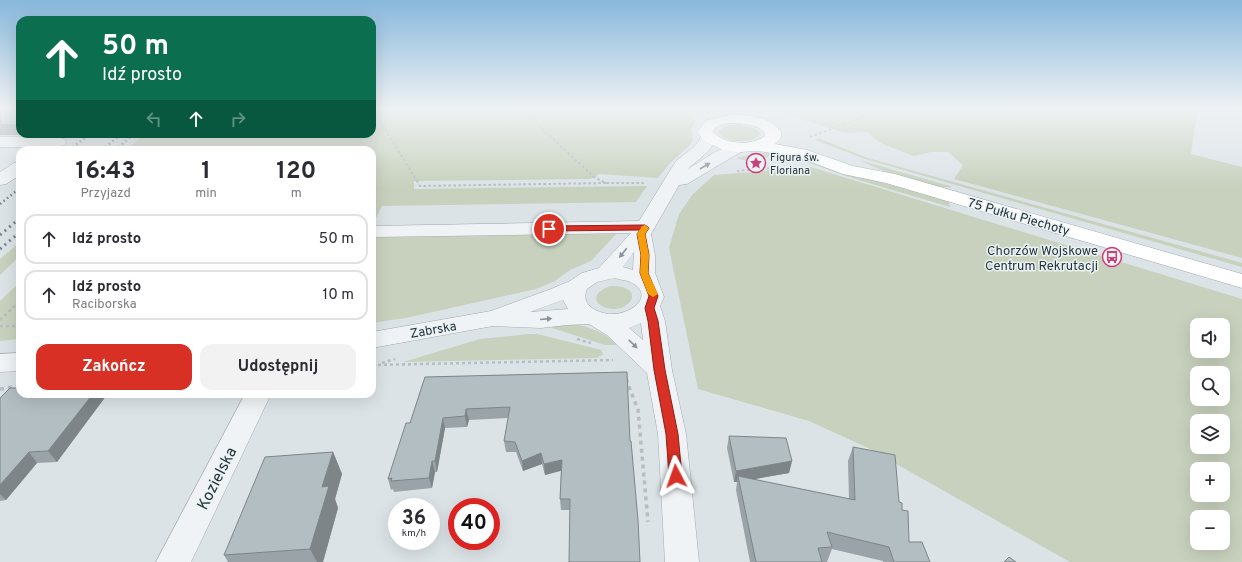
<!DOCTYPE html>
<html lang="pl">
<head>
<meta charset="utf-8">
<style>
  body { margin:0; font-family:Overpass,sans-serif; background:#f2f2f3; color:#2b2b33; height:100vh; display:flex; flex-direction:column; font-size:15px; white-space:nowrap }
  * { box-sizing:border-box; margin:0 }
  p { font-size:13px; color:#7c7c81 }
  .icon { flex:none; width:22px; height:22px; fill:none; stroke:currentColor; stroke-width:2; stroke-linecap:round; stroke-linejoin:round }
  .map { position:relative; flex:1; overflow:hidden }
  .details { position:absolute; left:16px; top:146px; width:360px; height:252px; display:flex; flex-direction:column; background:#fff; border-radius:12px; box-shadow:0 4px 16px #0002 }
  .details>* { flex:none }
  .banner { position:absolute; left:16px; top:16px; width:360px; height:122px; border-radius:12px; box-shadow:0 4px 16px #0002; background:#0b6e4f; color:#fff; overflow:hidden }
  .buttons { position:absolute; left:1190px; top:318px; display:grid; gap:8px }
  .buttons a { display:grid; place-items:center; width:40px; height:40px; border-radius:8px; background:#fff; box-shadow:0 4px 16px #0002; font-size:20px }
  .speed { position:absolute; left:388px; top:498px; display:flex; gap:8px; font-size:20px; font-weight:700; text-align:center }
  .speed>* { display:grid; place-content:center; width:52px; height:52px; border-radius:50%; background:#fff; box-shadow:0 4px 16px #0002; line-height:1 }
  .speed small { font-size:10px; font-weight:400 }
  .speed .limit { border:6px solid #d22; background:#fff; color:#111 }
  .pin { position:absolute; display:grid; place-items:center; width:34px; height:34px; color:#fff; margin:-17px; border:2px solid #fff; border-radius:50%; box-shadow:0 1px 4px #0007 }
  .me { position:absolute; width:44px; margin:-22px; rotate:356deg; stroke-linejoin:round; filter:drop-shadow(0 0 3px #0008) }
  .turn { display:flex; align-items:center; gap:14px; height:84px; padding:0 20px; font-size:18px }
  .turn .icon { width:52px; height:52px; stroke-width:2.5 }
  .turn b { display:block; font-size:28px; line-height:34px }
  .lanes { display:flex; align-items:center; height:38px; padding:0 20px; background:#0003; justify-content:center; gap:20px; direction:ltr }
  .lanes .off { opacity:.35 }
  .eta { display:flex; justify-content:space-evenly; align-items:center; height:68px; text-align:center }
  .eta b { font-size:24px; font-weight:700; line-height:28px }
  .action { display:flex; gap:8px; margin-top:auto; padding:8px 20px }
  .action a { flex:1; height:46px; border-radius:12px; background:#d93025; color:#fff; font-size:16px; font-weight:700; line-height:46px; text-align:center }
  .action a+a { background:#f2f2f3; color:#2b2b33 }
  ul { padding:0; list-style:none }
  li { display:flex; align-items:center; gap:12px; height:50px; margin:0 8px 6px; padding:0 12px; border:2px solid #e1e1e2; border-radius:12px }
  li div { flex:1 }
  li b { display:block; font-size:15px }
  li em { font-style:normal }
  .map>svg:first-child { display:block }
  .green { fill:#c7d1bd; fill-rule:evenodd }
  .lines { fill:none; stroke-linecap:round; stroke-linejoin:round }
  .minor-casing { stroke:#a2abb1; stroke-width:1 }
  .major-casing { stroke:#9babb2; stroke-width:1 }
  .path-far2 { stroke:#b7bec1; stroke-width:2; stroke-dasharray:2.5 2.5; stroke-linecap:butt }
  .path-far1 { stroke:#b7bec1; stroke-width:2.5; stroke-dasharray:3 3; stroke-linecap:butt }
  .path { stroke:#b7bec1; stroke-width:3.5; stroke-dasharray:4 4; stroke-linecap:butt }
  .minor { fill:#eff3f5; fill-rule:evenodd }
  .major { fill:#fff; fill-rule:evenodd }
  .rail-far1 { stroke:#768790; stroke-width:2.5; stroke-dasharray:1.5 3; stroke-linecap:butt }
  .rail { stroke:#768790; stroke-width:3; stroke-dasharray:2 4; stroke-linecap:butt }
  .wall { fill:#9aa3a8 }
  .shaded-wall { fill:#7d8588 }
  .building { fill:#b3bec3; stroke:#7d8588 }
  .oneway { fill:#8a9499 }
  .route { fill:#d93025; stroke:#8d1f18 }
  .slow { fill:#f59e0b }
  .labels { text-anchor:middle; stroke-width:3; stroke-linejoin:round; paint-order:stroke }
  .far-poi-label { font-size:11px; fill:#26353d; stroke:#ebf2f4; text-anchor:start }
  .street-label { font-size:13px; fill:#26353d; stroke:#ebf2f4 }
  .poi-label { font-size:13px; fill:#26353d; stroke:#ebf2f4; text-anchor:end }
  .near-street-label { font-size:16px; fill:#26353d; stroke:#ebf2f4 }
</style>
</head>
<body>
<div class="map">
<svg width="1242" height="562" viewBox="0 0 1242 562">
  <rect width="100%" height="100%" fill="#dce3e7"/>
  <!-- green -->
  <g class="green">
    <polygon points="372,108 711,108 713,112 695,114 695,109 690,118 696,122 691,128 693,138 691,144 670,163 658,178 599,174 590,179 414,181 414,189 647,186 636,202 382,206 372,226 372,188 375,182 372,182 372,150 126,150 144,134 372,134"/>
    <polygon points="765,108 1198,108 1191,154 1242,167 1242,258 954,179 963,165 948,152 931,152 914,156 880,143 867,132 845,133"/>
    <path d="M736,124L755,128L760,133L758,136C748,144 727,143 719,133V130L725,126Z"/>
    <polygon points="818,138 868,158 1242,263 1242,267 865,159 815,140"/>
    <path d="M757,153H774C756,164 756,164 736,158Z"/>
    <polygon points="791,154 850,174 949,201 950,207 852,178 792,157"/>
    <path d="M859,160L953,187C928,189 882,171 859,160Z"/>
    <path d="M811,167L1242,299V562H1070L868,448L809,421L698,389L669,248L679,214L693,194L714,175ZM1197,325H1223V351H1197ZM1197,373H1223V399H1197ZM1197,421H1223V447H1197ZM1197,469H1223V495H1197ZM1197,517H1223V543H1197Z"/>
    <polygon points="619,231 591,261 570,270 555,281 536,289 406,318 372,323 372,236"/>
    <polygon points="20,242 20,256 0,275 0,259"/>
    <polygon points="20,282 20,339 0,341 0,301"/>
    <path d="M611,286C651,286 626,319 602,306C588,298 602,288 611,286Z"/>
    <path d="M568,323C587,326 604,331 617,345H605L552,328V324Z"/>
    <polygon points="529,334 537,334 601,350 603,354 597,358 403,362 480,339"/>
  </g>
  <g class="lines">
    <!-- minor casing -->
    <g class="minor-casing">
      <g id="minor">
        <path d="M708,132L714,134L716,137C713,151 698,159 688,169C703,160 731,139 748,144L750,147L748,150L739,153L687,184L679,185L651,234L655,255V273L664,297L660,306L665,321L672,370L686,434L699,562H665L658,434L647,373L607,335L589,324L567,325L541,328L493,326L372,348V332L491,311L551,289L570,281L582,273L599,268L631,233L375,237L372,236V226L639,221L676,161L694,147L699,141L702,134ZM634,252L633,270L623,267ZM615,278C620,280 626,280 630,282C662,296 620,327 592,308C585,303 584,296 587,289L597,282ZM563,300L568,309L530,312ZM641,323L643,340L629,328Z"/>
        <polygon points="0,137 58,137 64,139 66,142 64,145 58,147 0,147"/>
        <polygon points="20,162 20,175 6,184 0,185 0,172 14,163"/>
        <polygon points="20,353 20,371 0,372 0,354"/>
        <polygon points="245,394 271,394 191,562 156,562"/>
      </g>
    </g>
    <!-- major casing -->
    <g class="major-casing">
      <path id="major" d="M731,115C748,115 770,116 781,132V138L775,144L807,150L853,166L895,174L1242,274V288L886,183L843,174L798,157L758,151L737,152L721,149L705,141L697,132L707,120ZM731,123C740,124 765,124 765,136C751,146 725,145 713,132C716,124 724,124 731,123Z"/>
    </g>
    <!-- path-far2 -->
    <g class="path-far2">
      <polyline points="372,108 420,186 606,183"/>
      <polyline points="520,108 594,177 606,183 646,183"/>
      <polyline points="810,137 887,108"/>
      <polyline points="737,171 772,168"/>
    </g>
    <!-- path-far1 -->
    <g class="path-far1">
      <polyline points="0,320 20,301"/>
      <polyline points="0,326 20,326"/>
      <polyline points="577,339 591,343"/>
      <polyline points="382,363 395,359"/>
      <polyline points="372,365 613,360"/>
    </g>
    <!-- path -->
    <g class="path">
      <polyline points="626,379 638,410 648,522"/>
      <polyline points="0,389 20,386"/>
    </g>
    <!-- minor -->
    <use href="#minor" class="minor"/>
    <!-- major -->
    <use href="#major" class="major"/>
    <!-- rail-far1 -->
    <g class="rail-far1">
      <polyline points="69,150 90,134"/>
      <polyline points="102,150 121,134"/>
      <polyline points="115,150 134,134"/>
      <polyline points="0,204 20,188"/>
    </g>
    <!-- rail -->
    <g class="rail">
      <polyline points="0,235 20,218"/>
      <polyline points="0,249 20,232"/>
    </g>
  </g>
  <!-- wall -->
  <g class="wall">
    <polygon points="0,108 20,108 20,134 42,134 41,135 0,135"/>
    <polygon points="627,372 570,510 561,510 560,499 561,471 545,475 542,464 523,471 516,452 506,452 504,441 508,418 469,420 467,427 445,428 437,472 435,472 432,488 394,492 393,489 391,490 388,479 410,423 425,377"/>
    <polygon points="106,396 57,462 37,463 6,500 0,501 0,398"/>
    <polygon points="729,436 792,461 789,473 753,479 849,499 848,461 853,447 899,502 902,510 909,542 930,562 883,562 883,561 832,549 827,562 750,562 736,490 737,482 734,482 727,448"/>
    <polygon points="333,452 342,474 335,499 338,508 323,562 228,562 224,555"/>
  </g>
  <!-- shaded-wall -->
  <g class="shaded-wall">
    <polygon points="93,394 105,394 106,396 57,462 48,451"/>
    <polygon points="466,409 469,420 467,427 465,416"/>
    <polygon points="443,418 445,428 437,472 435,461"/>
    <polygon points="29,452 37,463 6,500 0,494 0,485"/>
    <polygon points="333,452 342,474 335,499 338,508 323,562 317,562 310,549 322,487"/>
    <polygon points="541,453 542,464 523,471 522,461"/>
    <polygon points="562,460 563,470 545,475 544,464"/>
    <polygon points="432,461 435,472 432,488 429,478"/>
    <polygon points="792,461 789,473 739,482 738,476 737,482 734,482 736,471"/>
  </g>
  <!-- building -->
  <g class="building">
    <rect x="0" y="108" width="20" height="17"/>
    <polygon points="627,372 630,441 631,441 638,520 640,562 569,562 570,499 560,499 562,460 544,464 541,453 522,461 515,442 504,441 510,407 466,409 465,416 443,418 435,461 432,461 429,478 391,481 392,478 388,479 406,423 410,423 425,377"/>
    <polygon points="10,388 20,388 20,394 93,394 48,451 29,452 0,485 0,398"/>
    <polygon points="729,436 786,438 792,461 736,471"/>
    <polygon points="853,447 895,455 899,502 902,503 902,510 908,511 909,542 922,542 930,562 894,562 889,547 827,532 832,547 818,548 822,562 756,562 738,476 855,500"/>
    <polygon points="333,452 322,487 329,486 310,549 224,555 265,457"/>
    <polygon points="1009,557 1016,562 1004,562"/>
  </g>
  <!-- one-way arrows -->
  <defs><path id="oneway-solid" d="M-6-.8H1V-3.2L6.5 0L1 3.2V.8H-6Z"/></defs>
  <g class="oneway">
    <use href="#oneway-solid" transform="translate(705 166) rotate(-30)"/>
    <use href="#oneway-solid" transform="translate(623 253) rotate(128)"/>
    <use href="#oneway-solid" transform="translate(546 319) rotate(-5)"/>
    <use href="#oneway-solid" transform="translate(633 344) rotate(44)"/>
  </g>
  <!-- sky -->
  <linearGradient id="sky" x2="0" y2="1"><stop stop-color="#87b7db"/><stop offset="0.58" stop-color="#eff2f4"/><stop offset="1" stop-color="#eff2f4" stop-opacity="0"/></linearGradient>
  <rect width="1242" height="187" fill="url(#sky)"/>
  <!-- route -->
  <polygon class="route" points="645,225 649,228 645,234 649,255 648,273 658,296 654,308 658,321 665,370 678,434 682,476 680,480 676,482 671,480 669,476 666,434 654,370 648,321 645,308 649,296 640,273 641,255 637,234 640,230 549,231 545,229 549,226"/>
  <!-- slow -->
  <polygon class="slow" points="645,225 649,228 645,234 649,255 648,273 658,294 653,297 648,294 640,273 641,255 637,234 642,226"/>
  <!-- icons -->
  <defs>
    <g id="sight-ring" transform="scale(1)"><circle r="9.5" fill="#ebf2f4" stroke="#cf3e7b" stroke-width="1.5"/><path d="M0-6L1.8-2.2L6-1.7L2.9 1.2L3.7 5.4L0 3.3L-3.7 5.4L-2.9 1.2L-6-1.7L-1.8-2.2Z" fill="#cf3e7b"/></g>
    <g id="bus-ring" transform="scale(1)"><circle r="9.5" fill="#ebf2f4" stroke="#cf3e7b" stroke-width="1.5"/><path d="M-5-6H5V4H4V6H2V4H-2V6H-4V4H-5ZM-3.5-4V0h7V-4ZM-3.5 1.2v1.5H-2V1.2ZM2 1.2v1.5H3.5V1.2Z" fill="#cf3e7b"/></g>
  </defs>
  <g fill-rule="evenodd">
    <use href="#sight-ring" x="756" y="163"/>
    <use href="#bus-ring" x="1112" y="257"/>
  </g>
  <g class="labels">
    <!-- far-poi labels -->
    <g class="far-poi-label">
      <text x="770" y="161">Figura św.<tspan x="770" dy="13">Floriana</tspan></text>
    </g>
    <!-- street labels -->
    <g class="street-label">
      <text transform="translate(1019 216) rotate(16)" y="5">75 Pułku Piechoty</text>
      <text transform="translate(433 329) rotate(-10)" y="5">Zabrska</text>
    </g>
    <!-- poi labels -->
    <g class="poi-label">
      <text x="1098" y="255">Chorzów Wojskowe<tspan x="1098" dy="15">Centrum Rekrutacji</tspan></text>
    </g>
    <!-- near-street labels -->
    <g class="near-street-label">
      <text transform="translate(216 478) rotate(-63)" y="6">Kozielska</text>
    </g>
  </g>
</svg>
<div class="buttons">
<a><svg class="icon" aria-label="sound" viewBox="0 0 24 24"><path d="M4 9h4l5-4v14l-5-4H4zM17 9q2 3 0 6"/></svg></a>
<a><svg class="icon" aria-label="search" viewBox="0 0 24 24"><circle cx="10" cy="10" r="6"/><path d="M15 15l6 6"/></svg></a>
<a><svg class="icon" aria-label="layers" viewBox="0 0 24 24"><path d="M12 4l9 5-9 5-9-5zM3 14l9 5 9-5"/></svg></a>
<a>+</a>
<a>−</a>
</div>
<div class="speed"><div>36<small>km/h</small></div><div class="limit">40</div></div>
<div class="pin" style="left:549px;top:229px;background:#d93025"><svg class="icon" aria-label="arrive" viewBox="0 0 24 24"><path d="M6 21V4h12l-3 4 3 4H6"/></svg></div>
<svg class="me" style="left:676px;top:476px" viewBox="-20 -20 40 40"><path d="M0-17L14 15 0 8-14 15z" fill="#d93025" stroke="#fff" stroke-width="4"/></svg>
<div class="banner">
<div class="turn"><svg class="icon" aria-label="ahead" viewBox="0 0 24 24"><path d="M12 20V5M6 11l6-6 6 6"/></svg><div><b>50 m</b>Idź prosto</div></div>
<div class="lanes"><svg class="icon off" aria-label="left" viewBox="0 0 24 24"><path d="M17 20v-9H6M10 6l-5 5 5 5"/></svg><svg class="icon" aria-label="ahead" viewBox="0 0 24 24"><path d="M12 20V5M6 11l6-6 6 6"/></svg><svg class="icon off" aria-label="right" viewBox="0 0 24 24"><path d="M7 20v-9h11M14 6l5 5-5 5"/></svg></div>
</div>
<section class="details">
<div class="eta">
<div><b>16:43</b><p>Przyjazd</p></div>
<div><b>1</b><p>min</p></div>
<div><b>120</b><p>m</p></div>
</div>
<ul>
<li><svg class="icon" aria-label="ahead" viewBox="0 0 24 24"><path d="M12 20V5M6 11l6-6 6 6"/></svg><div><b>Idź prosto</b></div><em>50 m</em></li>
<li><svg class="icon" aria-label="ahead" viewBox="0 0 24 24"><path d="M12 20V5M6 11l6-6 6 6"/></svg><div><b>Idź prosto</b><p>Raciborska</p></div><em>10 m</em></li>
</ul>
<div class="action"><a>Zakończ</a><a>Udostępnij</a></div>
</section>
</div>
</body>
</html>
